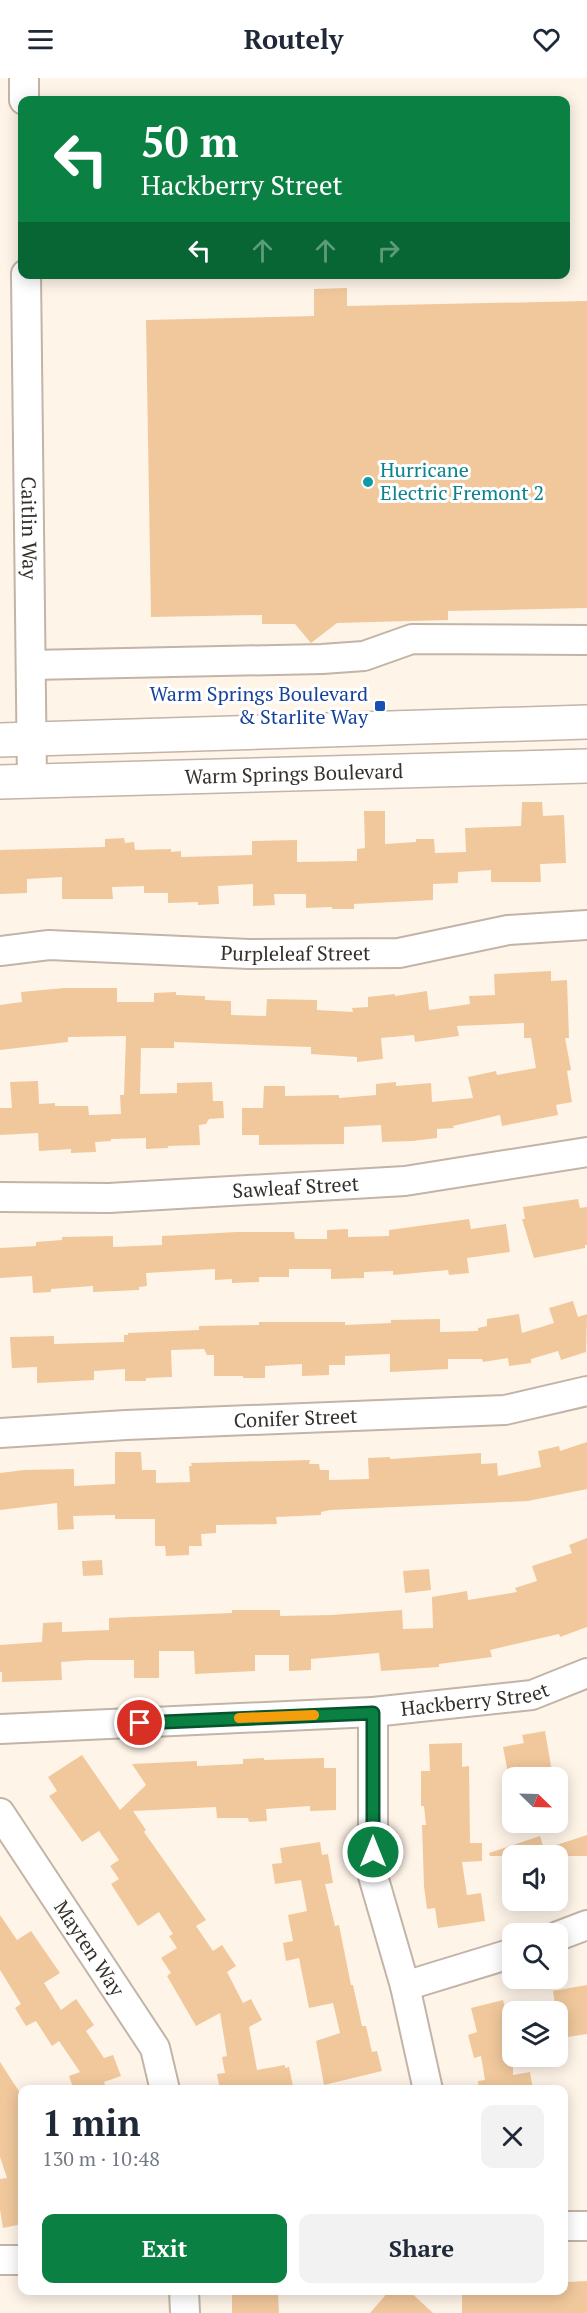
<!DOCTYPE html>
<html lang="en">
<head>
<meta charset="utf-8">
<style>
  body { margin:0; font-family:"PT Serif",serif; background:#f2f2f3; color:#1f2937; height:100vh; display:flex; flex-direction:column; font-size:22px; white-space:nowrap }
  * { box-sizing:border-box; margin:0 }
  p { font-size:20px; color:#747a83 }
  .icon { flex:none; width:33px; height:33px; fill:none; stroke:currentColor; stroke-width:2; stroke-linecap:round; stroke-linejoin:round }
  .map { position:relative; flex:1; overflow:hidden }
  .panel { position:absolute; left:18px; top:2007px; width:550px; height:210px; display:flex; flex-direction:column; background:#fff; border-radius:12px; box-shadow:0 3px 15px #0003 }
  .panel>* { flex:none }
  .guide { position:absolute; left:18px; top:18px; width:552px; height:183px; border-radius:12px; box-shadow:0 3px 15px #0003; background:#0b8043; color:#fff; overflow:hidden }
  .needle { width:39px; rotate:113deg }
  .buttons { position:absolute; left:502px; top:1689px; display:grid; gap:12px }
  .buttons a { display:grid; place-items:center; width:66px; height:66px; border-radius:12px; background:#fff; box-shadow:0 3px 15px #0003; font-size:30px }
  .pin { position:absolute; display:grid; place-items:center; width:51px; height:51px; color:#fff; margin:-26px; border:3px solid #fff; border-radius:50%; box-shadow:0 2px 6px #0007 }
  .me { position:absolute; width:66px; margin:-33px; rotate:0deg; stroke-linejoin:round; filter:drop-shadow(0 0 4px #0008) }
  .turn { display:flex; align-items:center; gap:21px; height:126px; padding:0 24px; font-size:27px }
  .turn .icon { width:78px; height:78px; stroke-width:2.5 }
  .turn b { display:block; font-size:42px; line-height:51px }
  .lanes { display:flex; align-items:center; height:57px; padding:0 24px; background:#0003; justify-content:center; gap:30px; direction:ltr }
  .lanes .off { opacity:.35 }
  .round { display:grid; place-items:center; flex:none; width:63px; height:63px; border-radius:12px; background:#f2f2f3 }
  .overview { display:flex; align-items:center; justify-content:space-between; height:102px; padding:0 24px }
  h1 { font-size:36px; font-weight:600; line-height:45px }
  .button { display:flex; gap:12px; margin-top:auto; padding:12px 24px }
  .button a { flex:1; height:69px; border-radius:12px; background:#0b8043; color:#fff; font-size:24px; font-weight:600; line-height:69px; text-align:center }
  .button a+a { background:#f2f2f3; color:#1f2937 }
  header { display:flex; justify-content:space-between; align-items:center; height:78px; padding:0 24px; background:#fff; font-size:27px; font-weight:600 }
  .map>svg:first-child { display:block }
  .building { fill:#f1c89c }
  .lines { fill:none; stroke-linecap:round; stroke-linejoin:round }
  .minor-casing { stroke:#c2b4a6; stroke-width:32 }
  .major-casing { stroke:#c2b4a6; stroke-width:36 }
  .minor { stroke:#fff; stroke-width:28 }
  .major { stroke:#fff; stroke-width:33 }
  .route-casing { stroke:#07532c; stroke-width:15 }
  .route { stroke:#0b8043; stroke-width:10 }
  .slow { stroke:#f59e0b; stroke-width:10 }
  .culture-dot { fill:#0f9aa8; stroke:#fff; stroke-width:2 }
  .transit-dot { fill:#1a4fb4; stroke:#fff; stroke-width:2 }
  .labels { text-anchor:middle; stroke-width:6; stroke-linejoin:round; paint-order:stroke }
  .culture-label { font-size:20px; fill:#0d838f; stroke:#fff; text-anchor:start }
  .street-label { font-size:20px; fill:#36302b; stroke:#fff }
  .transit-label { font-size:20px; fill:#164399; stroke:#fff; text-anchor:end }
</style>
</head>
<body>
<header><svg class="icon" aria-label="menu" viewBox="0 0 24 24"><path d="M4 6h16M4 12h16M4 18h16"/></svg>Routely<svg class="icon" aria-label="heart" viewBox="0 0 24 24"><path d="M12 20l-8-8c-3-5 5-10 8-4 3-6 11-1 8 4z"/></svg></header>
<div class="map">
<svg width="587" height="2235" viewBox="0 0 587 2235">
  <rect width="100%" height="100%" fill="#fff4e8"/>
  <!-- building -->
  <g class="building">
    <polygon points="347,210 347,228 587,223 587,530 448,533 448,542 337,545 311,565 295,546 262,546 262,537 151,539 146,242 314,238 314,211"/>
    <polygon points="522,724 542,724 543,738 564,737 566,785 540,786 541,804 491,804 491,792 458,794 458,805 433,806 433,822 354,826 354,831 332,831 332,829 306,830 306,816 274,816 275,827 253,828 253,806 218,808 219,826 198,827 198,824 168,825 168,815 144,815 144,808 112,809 113,821 62,821 62,799 27,801 27,815 0,816 0,772 105,769 105,761 124,760 125,765 134,764 135,772 171,771 171,774 181,773 181,779 252,777 252,763 297,762 297,784 357,783 357,771 365,770 364,733 385,733 385,766 416,764 416,761 434,761 435,775 466,774 465,750 521,748"/>
    <polygon points="551,893 551,903 567,902 569,960 565,960 571,992 567,993 572,1024 556,1027 558,1037 502,1048 500,1037 453,1048 454,1050 437,1051 437,1060 412,1063 382,1064 381,1047 344,1049 344,1066 259,1067 259,1057 242,1057 242,1030 263,1030 264,1008 285,1008 285,1018 339,1017 339,1020 376,1017 376,1006 396,1004 396,1008 431,1005 432,1024 473,1020 468,999 496,993 497,997 536,990 531,960 524,960 524,945 457,948 459,958 415,964 414,957 381,960 383,981 357,984 357,979 311,976 311,969 174,964 174,970 141,970 140,1016 177,1015 177,1005 212,1004 213,1023 223,1023 224,1040 209,1041 206,1046 199,1047 200,1067 168,1068 168,1070 146,1071 146,1060 111,1061 111,1063 95,1064 96,1074 71,1075 71,1071 39,1073 38,1055 0,1057 0,1030 12,1030 10,1004 38,1003 39,1026 55,1025 55,1028 88,1028 89,1037 121,1036 120,1017 124,1017 126,958 68,959 68,964 0,972 0,927 22,924 21,914 64,910 117,910 117,924 154,924 154,915 176,914 176,917 205,918 205,922 231,923 231,937 266,938 267,921 317,922 317,932 353,934 352,930 368,929 368,919 395,916 395,918 427,913 429,932 470,926 469,918 495,917 494,896"/>
    <polygon points="578,1121 580,1130 587,1129 587,1167 585,1167 585,1170 534,1180 522,1141 525,1141 523,1129"/>
    <polygon points="469,1141 471,1151 506,1146 510,1174 467,1180 469,1195 449,1197 448,1192 393,1197 393,1193 364,1194 364,1200 331,1201 331,1191 289,1191 289,1199 259,1199 259,1204 232,1205 232,1201 215,1202 215,1191 146,1195 147,1208 139,1209 139,1212 93,1214 93,1208 51,1211 51,1214 33,1215 32,1198 0,1200 0,1170 36,1168 36,1164 62,1162 62,1159 113,1158 113,1169 162,1167 162,1158 237,1154 294,1154 295,1161 327,1161 327,1152 348,1151 348,1159 389,1158 389,1152"/>
    <polygon points="573,1223 578,1239 587,1236 586,1274 561,1282 558,1273 531,1281 531,1285 509,1288 508,1280 483,1284 482,1281 448,1281 448,1291 390,1294 390,1276 345,1278 345,1287 329,1287 329,1297 302,1298 302,1286 265,1288 265,1300 243,1300 243,1298 214,1298 214,1277 207,1277 204,1271 171,1272 172,1299 146,1300 146,1303 125,1303 125,1291 94,1293 94,1302 37,1305 37,1289 12,1290 10,1259 54,1258 54,1266 124,1264 124,1257 128,1257 128,1255 199,1252 199,1248 259,1247 259,1244 345,1244 345,1247 391,1245 391,1242 440,1241 440,1254 478,1253 478,1250 487,1248 487,1241 519,1236 522,1255 554,1245 549,1230"/>
    <polygon points="587,1364 587,1411 528,1423 330,1432 321,1434 321,1437 276,1439 277,1446 216,1447 216,1455 201,1456 202,1468 189,1468 189,1477 166,1478 165,1468 155,1468 155,1441 115,1441 115,1437 73,1438 74,1451 58,1452 57,1425 0,1432 0,1395 24,1392 74,1391 74,1408 115,1406 115,1374 141,1374 142,1392 156,1392 156,1405 190,1404 189,1388 192,1388 191,1385 310,1382 309,1386 319,1386 320,1392 329,1392 329,1402 369,1401 368,1380 390,1379 390,1381 481,1375 481,1386 497,1385 498,1398 541,1389 538,1373 559,1368 560,1373"/>
    <polygon points="587,1460 587,1549 560,1559 559,1556 490,1572 492,1579 439,1586 439,1589 381,1593 379,1575 311,1581 311,1592 289,1593 289,1577 255,1577 255,1593 195,1596 194,1573 159,1573 159,1600 134,1600 134,1582 87,1582 61,1584 62,1602 2,1604 2,1594 0,1594 0,1567 42,1564 43,1545 62,1544 62,1554 109,1552 109,1540 232,1535 232,1532 280,1532 280,1538 331,1537 402,1532 403,1551 433,1550 432,1519 467,1513 468,1522 517,1514 515,1510 537,1503 532,1488 572,1475 569,1467"/>
    <polygon points="102,1482 103,1497 83,1498 82,1483"/>
    <polygon points="429,1491 431,1512 405,1515 403,1493"/>
    <polygon points="545,1653 552,1694 537,1696 538,1700 509,1700 503,1669 524,1665 522,1657"/>
    <polygon points="462,1665 462,1689 469,1688 470,1765 482,1765 482,1783 462,1784 467,1817 481,1815 485,1843 438,1850 435,1830 427,1831 424,1808 422,1747 426,1747 424,1728 421,1728 421,1693 430,1693 429,1666"/>
    <polygon points="82,1677 120,1732 146,1707 132,1686 197,1683 197,1688 243,1686 243,1681 264,1680 264,1682 324,1680 324,1690 336,1690 336,1732 310,1733 310,1728 266,1731 267,1743 249,1744 248,1740 217,1740 216,1729 133,1733 146,1752 144,1754 206,1842 196,1848 213,1873 222,1867 236,1888 227,1894 243,1925 251,1921 262,1942 249,1949 257,1992 285,1987 285,1990 289,1989 293,2008 289,2009 289,2012 220,2012 217,1996 225,1995 222,1979 227,1978 220,1935 196,1948 167,1898 171,1895 161,1880 177,1870 169,1858 173,1856 159,1834 138,1848 111,1806 119,1801 110,1788 119,1782 99,1753 82,1764 49,1718 57,1713 48,1699"/>
    <polygon points="587,1757 587,1778 490,1778 489,1775 540,1758 544,1771"/>
    <polygon points="320,1764 322,1777 328,1776 333,1805 325,1806 335,1848 339,1847 351,1907 353,1907 362,1948 366,1948 372,1974 377,1973 382,1993 324,2007 316,1963 340,1955 333,1925 309,1930 299,1880 286,1883 283,1865 293,1863 288,1837 307,1833 301,1802 275,1806 272,1786 282,1785 280,1770"/>
    <polygon points="0,1837 17,1862 31,1853 60,1895 44,1905 61,1932 76,1921 94,1947 86,1953 104,1980 113,1977 121,1998 104,2004 107,2012 74,2012 69,1998 80,1994 59,1963 52,1968 36,1943 26,1948 15,1930 21,1926 0,1892"/>
    <polygon points="587,1907 587,1956 561,1960 558,1934 556,1934 553,1913"/>
    <polygon points="503,1922 509,1946 513,1944 513,1997 530,1994 533,2012 479,2012 478,2003 485,2002 481,1978 474,1980 468,1957 477,1954 471,1930"/>
    <polygon points="0,1984 22,2018 22,2146 3,2150 0,2132 0,2101 7,2100 0,2079"/>
    <polygon points="587,2203 587,2235 462,2235 462,2217 502,2216 502,2212 567,2212 567,2204"/>
    <polygon points="232,2212 269,2212 269,2216 278,2216 279,2235 232,2235"/>
    <polygon points="390,2212 408,2212 433,2235 370,2235"/>
  </g>
  <g class="lines">
    <!-- minor casing -->
    <g class="minor-casing">
      <g id="minor">
        <polyline points="24,0 24,22"/>
        <path id="s1" d="M26,196L32,703"/>
        <polyline points="31,587 322,581 364,578 412,561 587,562"/>
        <path id="s2" d="M0,873L49,867L249,876L399,875L508,852L587,847"/>
        <path id="s3" d="M0,1119L109,1120L405,1103L587,1074"/>
        <path id="s4" d="M0,1355L126,1347L505,1332L587,1313"/>
        <polyline points="373,1634 373,1798 405,1908 428,2012"/>
        <path id="s5" d="M0,1651L373,1634L532,1617L587,1595"/>
        <path id="s6" d="M0,1735L155,1970L165,2012"/>
        <polyline points="558,1858 587,1847"/>
        <polyline points="405,1908 513,1875"/>
        <polyline points="564,2148 587,2148"/>
        <polyline points="0,2182 22,2182"/>
        <polyline points="184,2212 185,2235"/>
      </g>
    </g>
    <!-- major casing -->
    <g class="major-casing">
      <g id="major">
        <polyline points="0,662 587,644"/>
        <path id="s7" d="M0,704L587,688"/>
      </g>
    </g>
    <!-- minor -->
    <use href="#minor" class="minor"/>
    <!-- major -->
    <use href="#major" class="major"/>
  </g>
  <g class="lines">
    <!-- route casing -->
    <g class="route-casing">
      <polyline id="route" points="140,1645 373,1635 373,1774"/>
    </g>
    <!-- route -->
    <use href="#route" class="route"/>
    <!-- slow -->
    <polyline class="slow" points="239,1640 314,1637"/>
  </g>
  <!-- markers -->
  <circle class="culture-dot" cx="368" cy="404" r="6"/>
  <rect class="transit-dot" x="374" y="622" width="12" height="12" rx="3"/>
  <g class="labels">
    <!-- culture labels -->
    <g class="culture-label">
      <text x="380" y="399">Hurricane<tspan x="380" dy="23">Electric Fremont 2</tspan></text>
    </g>
    <!-- street labels -->
    <g class="street-label">
      <text dy="7" stroke="none"><textPath href="#s1" startOffset="254">Caitlin Way</textPath></text>
      <text dy="7" stroke="none"><textPath href="#s7" startOffset="294">Warm Springs Boulevard</textPath></text>
      <text dy="7" stroke="none"><textPath href="#s2" startOffset="296">Purpleleaf Street</textPath></text>
      <text dy="7" stroke="none"><textPath href="#s3" startOffset="296">Sawleaf Street</textPath></text>
      <text dy="7" stroke="none"><textPath href="#s4" startOffset="296">Conifer Street</textPath></text>
      <text dy="7" stroke="none"><textPath href="#s5" startOffset="476">Hackberry Street</textPath></text>
      <text dy="7" stroke="none"><textPath href="#s6" startOffset="162">Mayten Way</textPath></text>
    </g>
    <!-- transit labels -->
    <g class="transit-label">
      <text x="368" y="623">Warm Springs Boulevard<tspan x="368" dy="23">&amp; Starlite Way</tspan></text>
    </g>
  </g>
</svg>
<div class="buttons">
<a><svg class="needle" viewBox="-14 -14 28 28"><path d="M0-13l5 13h-10z" fill="#e53935"/><path d="M0 13l5-13h-10z" fill="#747a83"/></svg></a>
<a><svg class="icon" aria-label="sound" viewBox="0 0 24 24"><path d="M4 9h4l5-4v14l-5-4H4zM17 9q2 3 0 6"/></svg></a>
<a><svg class="icon" aria-label="search" viewBox="0 0 24 24"><circle cx="10" cy="10" r="6"/><path d="M15 15l6 6"/></svg></a>
<a><svg class="icon" aria-label="layers" viewBox="0 0 24 24"><path d="M12 4l9 5-9 5-9-5zM3 14l9 5 9-5"/></svg></a>
</div>
<div class="pin" style="left:140px;top:1645px;background:#d93025"><svg class="icon" aria-label="arrive" viewBox="0 0 24 24"><path d="M6 21V4h12l-3 4 3 4H6"/></svg></div>
<svg class="me" style="left:373px;top:1774px" viewBox="-20 -20 40 40"><circle r="17" fill="#0b8043" stroke="#fff" stroke-width="3"/><path d="M0-11L8 9 0 5-8 9z" fill="#fff"/></svg>
<div class="guide">
<div class="turn"><svg class="icon" aria-label="left" viewBox="0 0 24 24"><path d="M17 20v-9H6M10 6l-5 5 5 5"/></svg><div><b>50 m</b>Hackberry Street</div></div>
<div class="lanes"><svg class="icon" aria-label="left" viewBox="0 0 24 24"><path d="M17 20v-9H6M10 6l-5 5 5 5"/></svg><svg class="icon off" aria-label="ahead" viewBox="0 0 24 24"><path d="M12 20V5M6 11l6-6 6 6"/></svg><svg class="icon off" aria-label="ahead" viewBox="0 0 24 24"><path d="M12 20V5M6 11l6-6 6 6"/></svg><svg class="icon off" aria-label="right" viewBox="0 0 24 24"><path d="M7 20v-9h11M14 6l5 5-5 5"/></svg></div>
</div>
<section class="panel">
<div class="overview"><div><h1>1 min</h1><p>130 m · 10:48</p></div><a class="round"><svg class="icon" aria-label="close" viewBox="0 0 24 24"><path d="M6 6l12 12M18 6L6 18"/></svg></a></div>
<div class="button"><a>Exit</a><a>Share</a></div>
</section>
</div>
</body>
</html>
